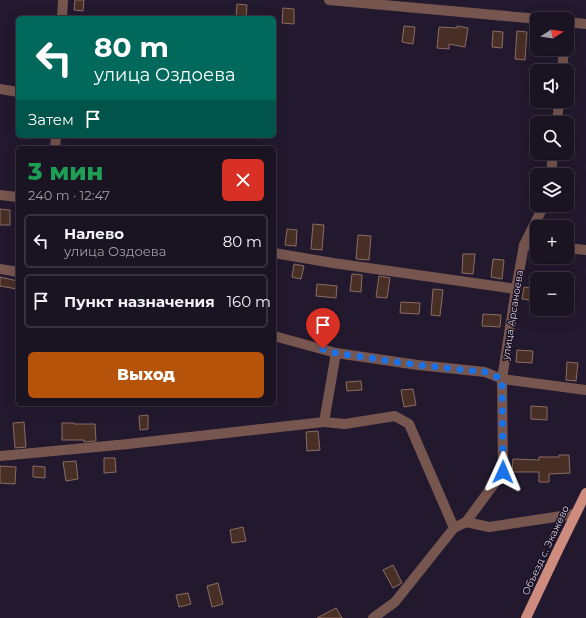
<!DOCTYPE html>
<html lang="ru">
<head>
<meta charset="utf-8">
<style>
  body { margin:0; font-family:Montserrat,sans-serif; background:#27202f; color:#f1f3f6; height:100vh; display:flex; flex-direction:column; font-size:15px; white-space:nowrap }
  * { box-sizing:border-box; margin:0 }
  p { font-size:13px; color:#9f9ea5 }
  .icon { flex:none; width:22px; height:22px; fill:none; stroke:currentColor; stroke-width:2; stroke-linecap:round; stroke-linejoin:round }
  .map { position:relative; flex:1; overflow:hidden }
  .drawer { position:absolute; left:16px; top:146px; width:260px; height:260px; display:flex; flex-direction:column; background:#1a1322; border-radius:6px; box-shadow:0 4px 16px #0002,0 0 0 1px #383240 }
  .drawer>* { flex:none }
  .top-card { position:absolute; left:16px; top:16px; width:260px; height:122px; border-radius:6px; box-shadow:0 4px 16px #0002,0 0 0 1px #383240; background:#00695c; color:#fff; overflow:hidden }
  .needle { width:26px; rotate:78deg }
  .tools { position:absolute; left:530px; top:12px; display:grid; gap:8px }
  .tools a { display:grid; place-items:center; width:44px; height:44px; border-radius:6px; background:#1a1322; box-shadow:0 4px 16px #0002,0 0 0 1px #383240; font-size:20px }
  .pin { position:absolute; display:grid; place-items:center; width:34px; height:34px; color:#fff; margin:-41px -17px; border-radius:50% 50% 50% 0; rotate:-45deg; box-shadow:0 0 4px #0007 }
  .pin .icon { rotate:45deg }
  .me { position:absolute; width:44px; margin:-22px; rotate:1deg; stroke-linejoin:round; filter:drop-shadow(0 0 3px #0008) }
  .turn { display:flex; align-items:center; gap:14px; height:84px; padding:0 12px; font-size:18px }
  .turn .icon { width:52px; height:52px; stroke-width:2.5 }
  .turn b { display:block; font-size:28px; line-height:34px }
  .then { display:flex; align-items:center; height:38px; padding:0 12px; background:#0003; gap:8px; font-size:15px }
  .round { display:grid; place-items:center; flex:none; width:42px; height:42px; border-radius:6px; background:#27202f }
  .summary { display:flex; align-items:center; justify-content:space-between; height:68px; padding:0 12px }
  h1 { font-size:24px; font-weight:800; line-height:30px; color:#1e9e55 }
  .button { display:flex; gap:8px; margin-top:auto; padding:8px 12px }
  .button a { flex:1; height:46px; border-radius:6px; background:#b45309; color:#fff; font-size:16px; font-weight:800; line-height:46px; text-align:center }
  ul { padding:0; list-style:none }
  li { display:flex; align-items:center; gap:12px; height:54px; margin:0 8px 6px; padding:0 4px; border:2px solid #383240; border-radius:6px }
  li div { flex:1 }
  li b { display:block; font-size:15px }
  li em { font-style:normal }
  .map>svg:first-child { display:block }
  .building { fill:#482f26; stroke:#8a6d63 }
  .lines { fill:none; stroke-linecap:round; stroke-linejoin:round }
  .minor { stroke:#76564f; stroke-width:10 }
  .major { stroke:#ce8c7f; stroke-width:10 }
  .route { stroke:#1a73e8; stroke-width:7; stroke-dasharray:0 12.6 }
  .labels { text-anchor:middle; stroke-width:3; stroke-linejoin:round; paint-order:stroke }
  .street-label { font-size:10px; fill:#d5d0de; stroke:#191024 }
</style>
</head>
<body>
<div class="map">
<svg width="586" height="618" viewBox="0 0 586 618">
  <rect width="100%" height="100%" fill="#22192e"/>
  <!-- building -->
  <g class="building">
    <polygon points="75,0 84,0 83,11 74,10"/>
    <polygon points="237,4 247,5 246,18 236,18"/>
    <polygon points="283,8 294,9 294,24 282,23"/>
    <polygon points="404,26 415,27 413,44 402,42"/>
    <polygon points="457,26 468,28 465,47 449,44 449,49 437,48 439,27 457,28"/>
    <polygon points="493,31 503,32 502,48 492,47"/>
    <polygon points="517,31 527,32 525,60 515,59"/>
    <polygon points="0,209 10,210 10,225 0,225"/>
    <polygon points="313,224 324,225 322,250 311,249"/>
    <polygon points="287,229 297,230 296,246 285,245"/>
    <polygon points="358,235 371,236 369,260 356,259"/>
    <polygon points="463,254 475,254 473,274 462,273"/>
    <polygon points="493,259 504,260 502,279 491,277"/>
    <polygon points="294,264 304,266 301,279 292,277"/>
    <polygon points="352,274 362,275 361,292 350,291"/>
    <polygon points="379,276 390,278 387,298 376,297"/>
    <polygon points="0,277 18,281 17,289 0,286"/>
    <polygon points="317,284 337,286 336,298 316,296"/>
    <polygon points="524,287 537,289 537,301 522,299"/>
    <polygon points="433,289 443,290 440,316 431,315"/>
    <polygon points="401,302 420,303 419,314 400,313"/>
    <polygon points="483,314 501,315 500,327 482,326"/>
    <polygon points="517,350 533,351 532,363 516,362"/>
    <polygon points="567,362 578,363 576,381 566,380"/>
    <polygon points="361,381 362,390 347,391 346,382"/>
    <polygon points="413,389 416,405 404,407 401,390"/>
    <polygon points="531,406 547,407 547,420 531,419"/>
    <polygon points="148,415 148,429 140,430 139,416"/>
    <polygon points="24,422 26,447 15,448 13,423"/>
    <polygon points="62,423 74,423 74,424 95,424 96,441 84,442 84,440 62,440"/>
    <polygon points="318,431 320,450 307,451 306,432"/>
    <polygon points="559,455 569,455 570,473 549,474 549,482 539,482 539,472 512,472 513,459 539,460 539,457 559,457"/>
    <polygon points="104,458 115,458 116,472 104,473"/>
    <polygon points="76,461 78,479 66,481 63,462"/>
    <polygon points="0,466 16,467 15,484 0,483"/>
    <polygon points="33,466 45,467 45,478 33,477"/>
    <polygon points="243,527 246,541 232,543 230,530"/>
    <polygon points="393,565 402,583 393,588 383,570"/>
    <polygon points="218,583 223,604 212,607 207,586"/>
    <polygon points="188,593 191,604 179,607 176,595"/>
    <polygon points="336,608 342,618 317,618"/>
  </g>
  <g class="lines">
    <!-- minor -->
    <g class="minor">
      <polyline points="329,0 539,19"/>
      <polyline points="62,18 63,0"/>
      <polyline points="567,22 586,24"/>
      <polyline points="562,71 564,49"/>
      <polyline points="0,89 18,92"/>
      <polyline points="557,123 559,101"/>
      <polyline points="55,148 56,136"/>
      <polyline points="551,175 553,153"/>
      <polyline points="0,195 18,197"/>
      <polyline points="524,245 537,246"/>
      <polyline points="567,248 586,250"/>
      <polyline points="274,253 333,263 516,289"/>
      <polyline points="0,269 18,272"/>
      <polyline points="274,336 336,353 418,365 485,372 502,379 586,390"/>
      <polyline points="324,422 345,424 395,416 409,424 454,528"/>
      <polyline points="0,456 128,444 324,422 336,353"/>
      <polyline points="466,522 489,527 575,514"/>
      <polyline points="373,618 395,602 454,528 466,522 503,472 502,379 516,289 524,245 544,205"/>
    </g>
    <!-- major -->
    <polyline class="major" points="526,618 559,548 586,493"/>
  </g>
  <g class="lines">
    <!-- route -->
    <polyline class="route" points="323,349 336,353 418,365 485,372 502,379 503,472"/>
  </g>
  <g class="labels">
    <!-- street labels -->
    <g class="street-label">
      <text transform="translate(512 315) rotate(-81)" y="4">улица Арсаноева</text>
      <text transform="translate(545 550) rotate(-65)" y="4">Объезд с. Экажево</text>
    </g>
  </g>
</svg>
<div class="tools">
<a><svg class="needle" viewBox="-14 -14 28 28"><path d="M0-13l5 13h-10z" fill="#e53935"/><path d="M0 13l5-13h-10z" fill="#9f9ea5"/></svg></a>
<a><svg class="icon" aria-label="sound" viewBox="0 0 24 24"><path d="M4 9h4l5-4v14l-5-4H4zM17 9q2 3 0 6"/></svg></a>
<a><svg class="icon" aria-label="search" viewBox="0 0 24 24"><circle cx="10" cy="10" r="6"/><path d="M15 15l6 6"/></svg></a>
<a><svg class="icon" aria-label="layers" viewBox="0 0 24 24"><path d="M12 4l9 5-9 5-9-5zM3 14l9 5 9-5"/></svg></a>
<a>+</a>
<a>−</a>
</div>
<div class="pin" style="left:323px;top:349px;background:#d93025"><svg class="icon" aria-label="arrive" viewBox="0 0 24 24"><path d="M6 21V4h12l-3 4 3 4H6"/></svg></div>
<svg class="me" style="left:503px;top:472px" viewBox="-20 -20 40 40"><path d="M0-17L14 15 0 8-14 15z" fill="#1a73e8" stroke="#fff" stroke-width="4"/></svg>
<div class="top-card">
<div class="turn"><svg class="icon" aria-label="left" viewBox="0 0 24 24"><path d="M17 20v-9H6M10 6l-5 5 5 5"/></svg><div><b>80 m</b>улица Оздоева</div></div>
<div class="then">Затем<svg class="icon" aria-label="arrive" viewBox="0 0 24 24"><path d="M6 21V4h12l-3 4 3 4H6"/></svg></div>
</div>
<section class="drawer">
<div class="summary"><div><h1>3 мин</h1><p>240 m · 12:47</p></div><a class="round" style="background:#d93025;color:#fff"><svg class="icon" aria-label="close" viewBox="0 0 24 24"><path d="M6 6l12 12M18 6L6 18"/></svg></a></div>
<ul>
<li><svg class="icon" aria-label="left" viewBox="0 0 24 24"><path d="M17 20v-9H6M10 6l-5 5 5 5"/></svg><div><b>Налево</b><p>улица Оздоева</p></div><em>80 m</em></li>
<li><svg class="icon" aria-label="arrive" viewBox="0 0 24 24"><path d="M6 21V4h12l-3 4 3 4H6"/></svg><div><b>Пункт назначения</b></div><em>160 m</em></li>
</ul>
<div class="button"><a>Выход</a></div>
</section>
</div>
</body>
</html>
